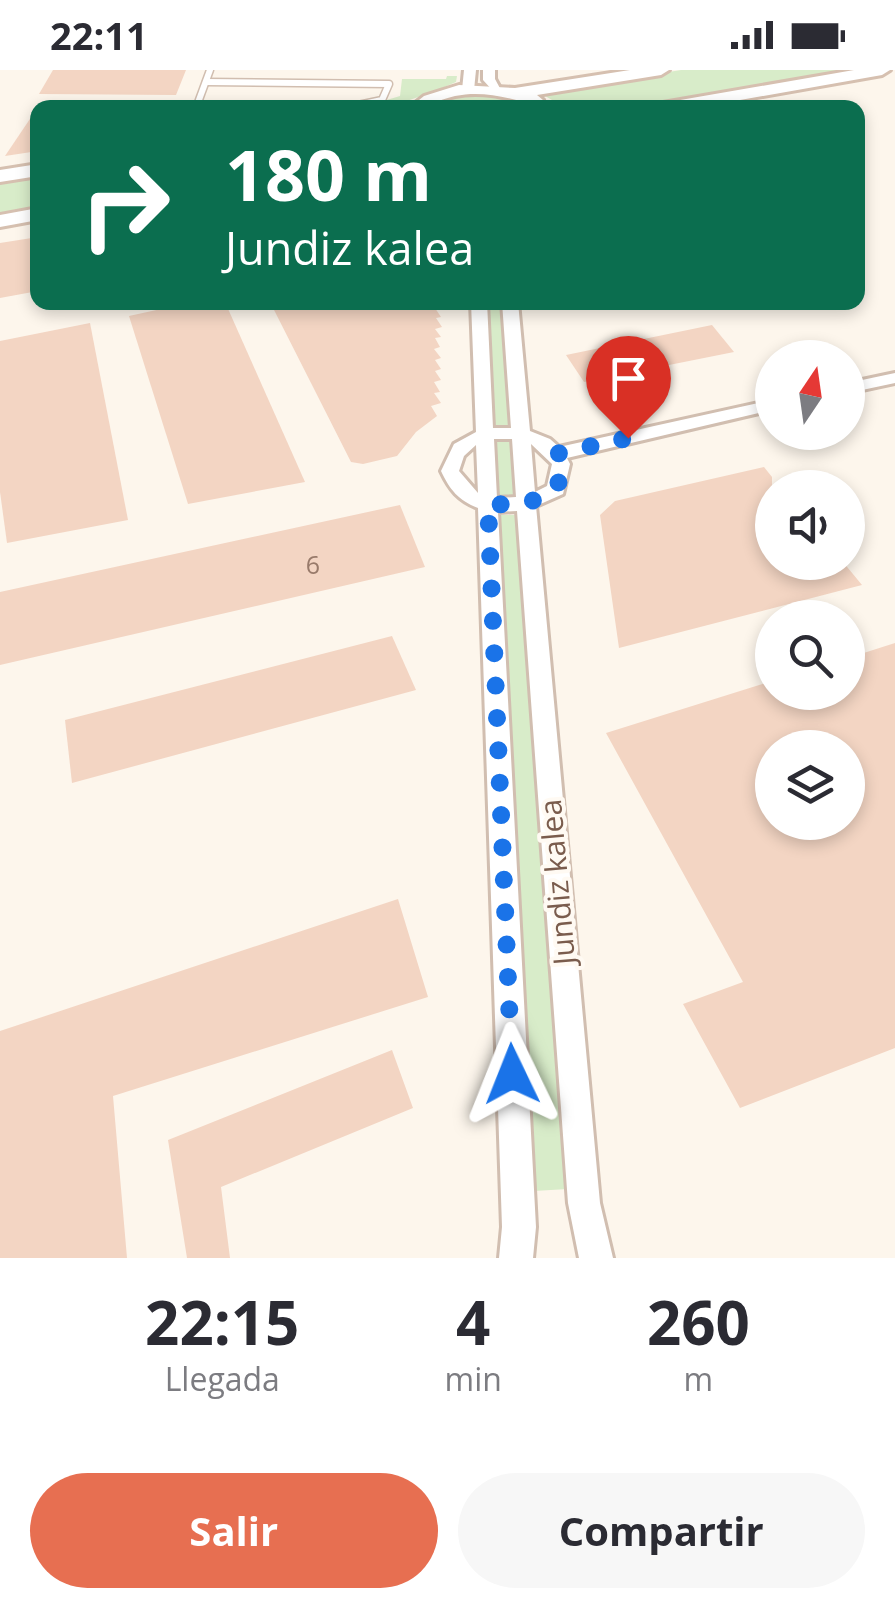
<!DOCTYPE html>
<html lang="es">
<head>
<meta charset="utf-8">
<style>
  body { margin:0; font-family:"Open Sans",sans-serif; background:#f7f7f7; color:#2b2b33; height:100vh; display:flex; flex-direction:column; font-size:38px; white-space:nowrap }
  * { box-sizing:border-box; margin:0 }
  p { font-size:32px; color:#7c7c81 }
  .icon { flex:none; width:55px; height:55px; fill:none; stroke:currentColor; stroke-width:2; stroke-linecap:round; stroke-linejoin:round }
  .map { position:relative; height:1188px; overflow:hidden }
  .side { display:flex; flex-direction:column; background:#fff; flex:1 }
  .side>* { flex:none }
  .guide { position:absolute; left:30px; top:30px; width:835px; height:210px; border-radius:20px; box-shadow:0 5px 15px #0003; background:#0b6e4f; color:#fff; overflow:hidden }
  .needle { width:65px; rotate:13deg }
  .tools { position:absolute; left:755px; top:270px; display:grid; gap:20px }
  .tools a { display:grid; place-items:center; width:110px; height:110px; border-radius:50%; background:#fff; box-shadow:0 5px 15px #0003; font-size:50px }
  .pin { position:absolute; display:grid; place-items:center; width:85px; height:85px; color:#fff; margin:-102px -42px; border-radius:50% 50% 50% 0; rotate:-45deg; box-shadow:0 0 10px #0007 }
  .pin .icon { rotate:45deg }
  .me { position:absolute; width:110px; margin:-55px; rotate:358deg; stroke-linejoin:round; filter:drop-shadow(0 0 8px #0008) }
  .turn { display:flex; align-items:center; gap:35px; height:210px; padding:0 30px; font-size:45px }
  .turn .icon { width:130px; height:130px; stroke-width:2.5 }
  .turn b { display:block; font-size:70px; line-height:85px }
  .eta { display:flex; justify-content:space-evenly; align-items:center; height:170px; text-align:center }
  .eta b { font-size:60px; font-weight:700; line-height:70px }
  .primary-button { display:flex; gap:20px; margin-top:auto; padding:20px 30px }
  .primary-button a { flex:1; height:115px; border-radius:60px; background:#e76f51; color:#fff; font-size:40px; font-weight:700; line-height:115px; text-align:center }
  .primary-button a+a { background:#f7f7f7; color:#2b2b33 }
  .status { display:flex; justify-content:space-between; align-items:center; height:70px; padding:0 50px; background:#fff; direction:ltr }
  .status svg { height:28px; fill:currentColor }
  .map>svg:first-child { display:block }
  .green { fill:#d8ecc9 }
  .building { fill:#f3d5c3; fill-rule:evenodd }
  .lines { fill:none; stroke-linecap:round; stroke-linejoin:round }
  .lane-casing { stroke:#d1beb0; stroke-width:9 }
  .street-casing { stroke:#d1beb0; stroke-width:6 }
  .secondary-casing { stroke:#d6c0b0; stroke-width:6 }
  .lane { stroke:#fff; stroke-width:6 }
  .street { fill:#fff; fill-rule:evenodd }
  .secondary { fill:#fff; fill-rule:evenodd }
  .route { stroke:#1a73e8; stroke-width:18; stroke-dasharray:0 32.4 }
  .labels { text-anchor:middle; stroke-width:8; stroke-linejoin:round; paint-order:stroke }
  .number-label { font-size:25px; fill:#987a6a }
  .street-label { font-size:30px; fill:#7a5c4d; stroke:#fffaf3 }
</style>
</head>
<body>
<div class="status"><b>22:11</b><svg viewBox="0 0 49 12"><path d="M0 12V9h3v3zM5 12V6h3v6zM10 12V3h3v9zM15 12V0h3v12zM26 1h20v11H26zM47 4h2v5h-2z"/></svg></div>
<div class="map">
<svg width="895" height="1188" viewBox="0 0 895 1188">
  <rect width="100%" height="100%" fill="#fdf6ec"/>
  <!-- green -->
  <g class="green">
    <polygon points="681,0 868,0 646,37 564,37 540,23"/>
    <path d="M447,6H457L456,12C425,26 395,37 360,38L400,26L402,9H446Z"/>
    <polygon points="486,24 535,37 431,38 452,27"/>
    <polygon points="37,104 37,141 0,147 0,110"/>
    <polygon points="487,233 503,233 513,357 494,357"/>
    <polygon points="496,372 513,372 518,426 498,426"/>
    <polygon points="499,445 519,445 568,1119 534,1121"/>
  </g>
  <!-- building -->
  <g class="building">
    <polygon points="53,0 186,0 176,25 39,24"/>
    <polygon points="38,37 38,81 5,86"/>
    <polygon points="38,167 38,221 0,228 0,173"/>
    <polygon points="193,232 225,232 305,412 188,434 129,246"/>
    <polygon points="270,232 431,232 441,247 436,248 442,257 435,259 441,267 435,268 440,277 434,279 441,288 435,290 441,299 435,301 441,310 434,312 440,322 434,323 441,333 431,336 437,346 416,362 397,386 363,394 351,392"/>
    <polygon points="90,253 128,450 7,473 0,422 0,271"/>
    <polygon points="712,255 734,282 584,312 566,285"/>
    <polygon points="764,397 772,407 772,492 843,492 862,515 619,578 600,445 615,431"/>
    <polygon points="400,435 425,497 0,595 0,522"/>
    <polygon points="392,566 416,620 72,713 65,650"/>
    <path d="M895,573V978L740,1038L683,934L743,912L606,663L772,611V622H848V588ZM772,678H848V752H772Z"/>
    <polygon points="398,829 428,927 113,1026 127,1188 0,1188 0,961"/>
    <polygon points="392,980 413,1038 221,1117 230,1188 187,1188 168,1070"/>
  </g>
  <g class="lines">
    <!-- lane casing -->
    <g class="lane-casing">
      <g id="lane">
        <polyline points="206,12 389,14 382,30 344,38"/>
        <polyline points="196,38 210,0"/>
      </g>
    </g>
    <!-- street casing -->
    <g class="street-casing">
      <g id="street">
        <polygon points="464,0 476,0 474,20 468,23 462,20"/>
        <polygon points="483,0 495,0 495,9 502,22 494,22 483,10"/>
        <path d="M471,232H487L493,358H511L502,232H518L530,361L550,369L559,377L772,330V340L567,388L570,394L563,424L536,436L600,1133L613,1188H579L568,1133L517,441L498,442L536,1157L533,1188H499L502,1157L478,438C458,430 450,420 441,401L454,374L476,362ZM494,369H512L516,427L497,428ZM531,374L552,394L547,416L535,422ZM476,375L478,423L459,401L464,386Z"/>
        <polygon points="895,303 895,313 848,323 848,313"/>
      </g>
    </g>
    <!-- secondary casing -->
    <g class="secondary-casing">
      <g id="secondary">
        <path d="M630,0H669L661,5L537,25L543,30L535,35C508,28 483,20 455,26C437,30 427,38 409,38L424,26L459,15L515,18Z"/>
        <polygon points="854,0 890,0 882,5 695,38 655,38 663,33"/>
        <polygon points="38,94 38,106 0,112 0,100"/>
        <polygon points="38,138 38,150 0,157 0,145"/>
      </g>
    </g>
    <!-- lane -->
    <use href="#lane" class="lane"/>
    <!-- street -->
    <use href="#street" class="street"/>
    <!-- secondary -->
    <use href="#secondary" class="secondary"/>
  </g>
  <g class="lines">
    <!-- route -->
    <path class="route" d="M512,1004L488,434C520,436 577,431 556,384L628,368"/>
  </g>
  <g class="labels">
    <!-- number labels -->
    <g class="number-label">
      <text x="313" y="504">6</text>
    </g>
    <!-- street labels -->
    <g class="street-label">
      <text transform="translate(558 812) rotate(-95)" y="10">Jundiz kalea</text>
    </g>
  </g>
</svg>
<div class="tools">
<a><svg class="needle" viewBox="-14 -14 28 28"><path d="M0-13l5 13h-10z" fill="#e53935"/><path d="M0 13l5-13h-10z" fill="#7c7c81"/></svg></a>
<a><svg class="icon" aria-label="sound" viewBox="0 0 24 24"><path d="M4 9h4l5-4v14l-5-4H4zM17 9q2 3 0 6"/></svg></a>
<a><svg class="icon" aria-label="search" viewBox="0 0 24 24"><circle cx="10" cy="10" r="6"/><path d="M15 15l6 6"/></svg></a>
<a><svg class="icon" aria-label="layers" viewBox="0 0 24 24"><path d="M12 4l9 5-9 5-9-5zM3 14l9 5 9-5"/></svg></a>
</div>
<div class="pin" style="left:628px;top:368px;background:#d93025"><svg class="icon" aria-label="arrive" viewBox="0 0 24 24"><path d="M6 21V4h12l-3 4 3 4H6"/></svg></div>
<svg class="me" style="left:512px;top:1004px" viewBox="-20 -20 40 40"><path d="M0-17L14 15 0 8-14 15z" fill="#1a73e8" stroke="#fff" stroke-width="4"/></svg>
<div class="guide">
<div class="turn"><svg class="icon" aria-label="right" viewBox="0 0 24 24"><path d="M7 20v-9h11M14 6l5 5-5 5"/></svg><div><b>180 m</b>Jundiz kalea</div></div>
</div>
</div>
<section class="side">
<div class="eta">
<div><b>22:15</b><p>Llegada</p></div>
<div><b>4</b><p>min</p></div>
<div><b>260</b><p>m</p></div>
</div>
<div class="primary-button"><a>Salir</a><a>Compartir</a></div>
</section>
</body>
</html>
